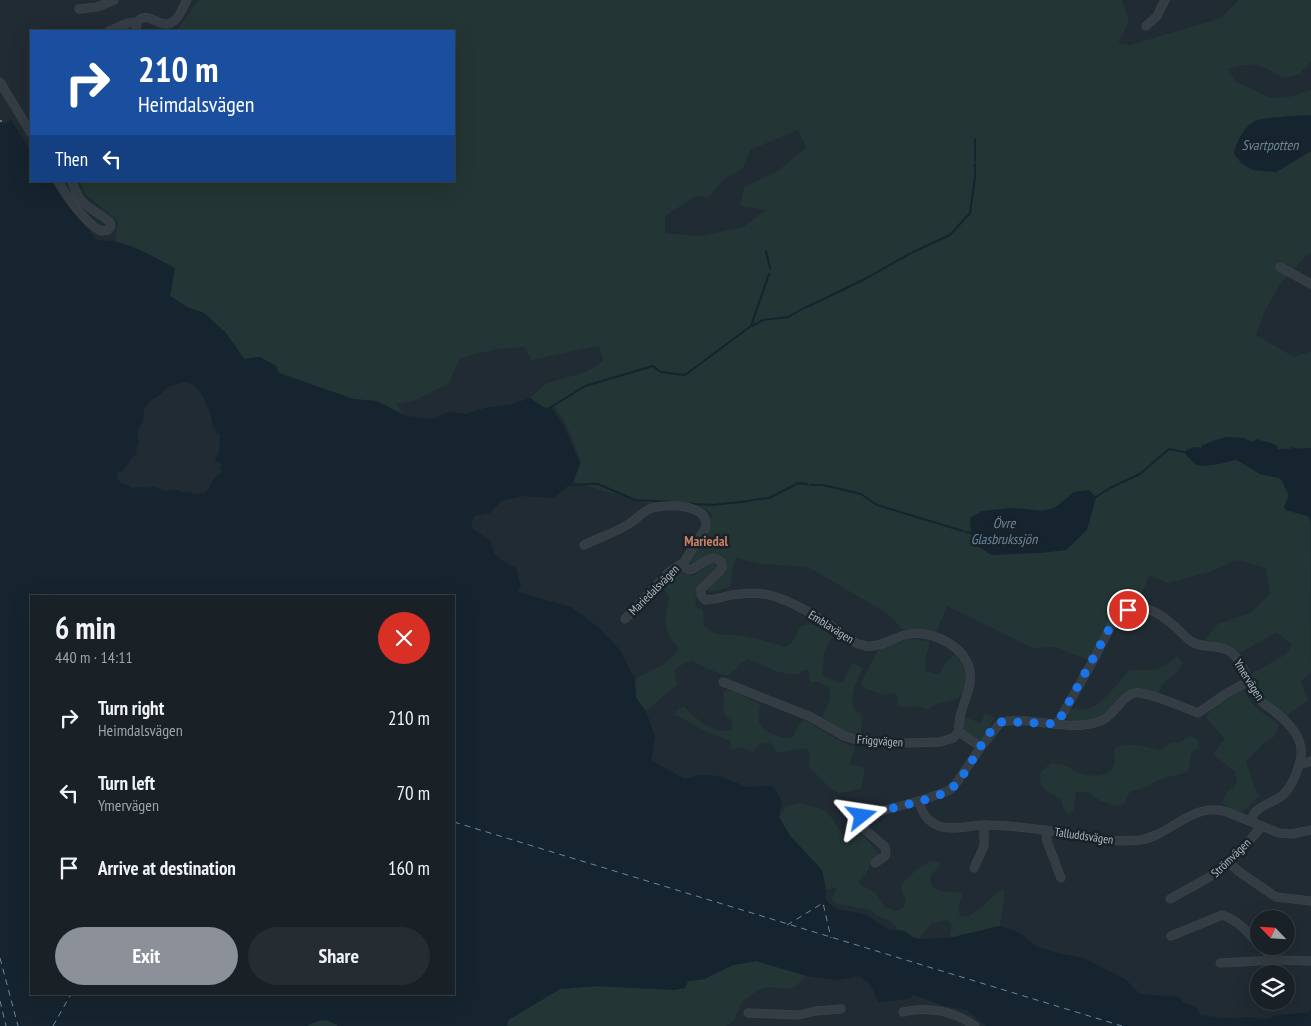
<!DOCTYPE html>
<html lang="en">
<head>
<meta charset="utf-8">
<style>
  body { margin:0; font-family:"PT Sans Narrow",sans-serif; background:#262d32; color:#f1f3f6; height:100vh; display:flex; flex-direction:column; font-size:19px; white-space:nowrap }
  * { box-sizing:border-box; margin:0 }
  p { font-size:16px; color:#9fa3a7 }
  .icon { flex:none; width:28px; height:28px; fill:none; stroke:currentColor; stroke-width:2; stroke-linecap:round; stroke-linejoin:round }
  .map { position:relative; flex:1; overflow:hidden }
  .side { position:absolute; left:30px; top:595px; width:425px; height:400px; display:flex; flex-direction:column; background:#192026; border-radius:0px; box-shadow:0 5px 20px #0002,0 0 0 1px #373e43 }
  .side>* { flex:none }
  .top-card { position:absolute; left:30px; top:30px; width:425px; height:152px; border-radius:0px; box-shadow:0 5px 20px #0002,0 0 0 1px #373e43; background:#1a4fa0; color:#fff; overflow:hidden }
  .needle { width:32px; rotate:295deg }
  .controls { position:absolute; left:1250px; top:910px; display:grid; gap:10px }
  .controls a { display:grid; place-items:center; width:45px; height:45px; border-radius:50%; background:#192026; box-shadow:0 5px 20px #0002,0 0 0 1px #373e43; font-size:25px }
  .pin { position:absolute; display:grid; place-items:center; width:42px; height:42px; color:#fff; margin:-21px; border:2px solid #fff; border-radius:50%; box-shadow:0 1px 5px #0007 }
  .me { position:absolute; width:55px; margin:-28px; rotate:75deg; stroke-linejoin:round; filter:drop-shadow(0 0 4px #0008) }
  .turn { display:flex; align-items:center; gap:18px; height:105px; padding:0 25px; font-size:22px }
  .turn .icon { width:65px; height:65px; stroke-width:2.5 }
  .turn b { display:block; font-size:35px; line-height:42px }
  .then { display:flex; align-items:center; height:48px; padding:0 25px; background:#0003; gap:10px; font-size:19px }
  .round { display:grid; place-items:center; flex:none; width:52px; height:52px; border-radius:26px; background:#262d32 }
  .headline { display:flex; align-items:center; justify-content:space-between; height:85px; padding:0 25px }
  h1 { font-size:30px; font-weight:700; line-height:38px }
  .action { display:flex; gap:10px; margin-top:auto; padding:10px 25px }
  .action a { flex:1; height:58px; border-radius:30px; background:#8c9099; color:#fff; font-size:20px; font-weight:700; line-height:58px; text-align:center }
  .action a+a { background:#262d32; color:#f1f3f6 }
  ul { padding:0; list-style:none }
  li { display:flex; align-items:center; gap:15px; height:75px; padding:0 25px }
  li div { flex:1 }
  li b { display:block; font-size:19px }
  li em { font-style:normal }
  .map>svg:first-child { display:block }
  .green { fill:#233534; fill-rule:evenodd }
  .water { fill:#16242f; fill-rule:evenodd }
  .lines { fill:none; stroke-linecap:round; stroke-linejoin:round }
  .stream { stroke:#16242f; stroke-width:2 }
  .ferry { stroke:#69879e; stroke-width:1; stroke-dasharray:6 5; stroke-linecap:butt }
  .minor-casing { stroke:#3d464e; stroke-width:9 }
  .minor { stroke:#343d44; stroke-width:8 }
  .route { stroke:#1a73e8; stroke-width:9; stroke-dasharray:0 16.2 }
  .labels { text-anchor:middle; stroke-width:5; stroke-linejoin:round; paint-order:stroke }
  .street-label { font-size:12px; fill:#aeb8c1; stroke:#192229 }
  .water-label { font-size:14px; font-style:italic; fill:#69879e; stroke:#192229 }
  .neighbourhood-label { font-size:14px; font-weight:bold; fill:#c88162; stroke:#192229 }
</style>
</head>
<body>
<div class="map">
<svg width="1311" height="1026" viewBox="0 0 1311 1026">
  <rect width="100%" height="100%" fill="#212b33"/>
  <!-- green -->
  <g class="green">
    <path d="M199,0H1122L1129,21L1118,44L1130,45L1221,18L1239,0H1311V62L1298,75L1283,78C1261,64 1254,61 1228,69L1237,82L1271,98L1289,97L1311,90V115C1300,116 1263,117 1255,121C1244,127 1236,142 1234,154L1276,172L1311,151V253L1308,254L1280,284L1264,313L1256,335L1294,357L1311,351V448L1278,449L1257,439L1252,442C1235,435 1214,435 1202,449L1194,447L1186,450L1185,454L1195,464L1204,466L1237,460L1260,474L1279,478L1282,480L1289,496L1287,500L1286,510L1310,517L1311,672L1301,681L1308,701L1286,716C1270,704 1256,694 1249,675L1286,654L1292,645L1277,632L1238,654L1230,647L1203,642L1218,624L1252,612L1270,594L1266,568L1236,560L1210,572L1168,583L1150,575L1137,603L1130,605L1114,614L1088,660L1056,647L1033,648L947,606L936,634L920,630L904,631L888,614L808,567L763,564L736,558L733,568L730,587L709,592L706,588L724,560L720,556L714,554L691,567L689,561L709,525L712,514L702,507L650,504L573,482L581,461L566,424L554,406L545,408L530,398L547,383L586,372L603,361L599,346L531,360L525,347L497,349L460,358L449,383L416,400L396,404L405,416L377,402L353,399L279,373L276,366L260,357L244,359L226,333L204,313L187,307L170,296L135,247L115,241L118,223L116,219L86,195L80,181H454V31H176ZM798,130L806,148L776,172L744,187L740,206L766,210L743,227L698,236L665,233V216L696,196L709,197L724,179L743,169L750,150ZM1074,492L1066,550L1039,553H1009L1021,508C1051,513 1052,511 1074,492Z"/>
    <path d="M710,564H714L718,567C707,579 692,589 696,607L703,610L704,626C721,639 724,633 742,636C757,638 771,643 785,647C795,643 795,635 800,627C812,620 824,628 833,637C828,644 823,654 823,662C823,668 823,670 822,675L839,683L843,682L852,663L863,668C857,681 848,696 855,710L862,714L861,732L864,735C848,738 834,727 821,719L830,699V687L817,682H810L808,670H802L801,674C781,677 765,665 748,659C738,664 736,671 726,676L708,669L692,661L683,664L674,671L677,685L646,711L636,698L635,679L664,664L679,650C676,643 670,639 668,633C662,619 669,609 669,596L662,587L675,573L679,571C695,580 696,573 710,564Z"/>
    <path d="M911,639L930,641L925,663L926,671L937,674L941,672L945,663L955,654C966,665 973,684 960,696C950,705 937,700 928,710L916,706L902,707L898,705V699L895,693L885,695L864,688L861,683L879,648Z"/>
    <path d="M1177,656L1182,662C1181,673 1169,676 1163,684C1161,687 1159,692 1157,696L1138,690C1117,707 1095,730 1066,719L1068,711L1077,708C1096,717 1118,681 1130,670C1153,669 1159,673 1177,656Z"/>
    <path d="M1245,689C1249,706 1266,715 1279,724L1274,737L1267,740L1246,762C1252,774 1251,786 1260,796C1252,801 1247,811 1239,813L1228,808L1223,803C1224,794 1227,791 1235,786L1237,781L1235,771L1230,768L1213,754L1225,739L1206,718C1210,707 1235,694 1245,689Z"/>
    <path d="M724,690C737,690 749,700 761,704C759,710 757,718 760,724C765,733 782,739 792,738L798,726L804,720L811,723L842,742L855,747L850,764L865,768L861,789L839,793L831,789L809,767L810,755L807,748L777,753L771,743L759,744L753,753L742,747L731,750V741L711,734L674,714L678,709L684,707C698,720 710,732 731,731L732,722L723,712Z"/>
    <polygon points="985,713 995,717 983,740 980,742 962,731 962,716 981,723"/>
    <path d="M1190,736L1198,739L1199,748L1192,751C1189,758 1190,764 1188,772L1161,779L1141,789L1130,791L1125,803L1116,806L1100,801L1090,793L1079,791L1076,793L1073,811L1069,814L1064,811L1061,799C1047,791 1038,790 1041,772L1051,763C1056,764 1062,764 1066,766C1070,767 1073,770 1077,772C1086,776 1108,779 1113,767C1116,761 1113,755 1115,748C1130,741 1145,747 1160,750L1172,742L1178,743Z"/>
    <path d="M799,803L823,809L832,818L844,837L854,831C864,834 873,846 879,854L878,859L870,863L869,869L858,883L875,893L885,907L896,911L903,908L906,900C904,895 900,890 902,885C905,879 922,865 927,863C931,860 935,861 939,862L940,866L931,875V883L933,888C943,893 953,893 963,892L958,908L960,916L967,917L981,908L1002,888L1005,893L1000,926L949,938L952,924L947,920L931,924L919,939C911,937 906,931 897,930L896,926L890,921L877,916L871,910L837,904L831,899L837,889L833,887L831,889H826L822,870L790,836L779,817L786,806Z"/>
    <polygon points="756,961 807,976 792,989 769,987 760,989 742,1002 734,1021 726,1026 507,1026 508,1020 560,989 597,986 674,990 688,981 704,979 733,965"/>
    <polygon points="319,1020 327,1020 338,1026 306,1026"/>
  </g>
  <!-- water -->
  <g class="water">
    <path d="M1311,115V151L1276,172L1253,170L1242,164L1234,154C1236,142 1244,127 1255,121C1263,117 1300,116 1311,115Z"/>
    <path d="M0,118L4,124L11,120L31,151V181H51L64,201L97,240C130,241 147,254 175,268L170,296L187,307L204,313L226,333L244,359L260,357L276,366L279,373L353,399L377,401L406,416L433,419L448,412L465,414L485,408L512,404L530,398L545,408L551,407L564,426L580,464L573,482L553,498L523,496L501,501L490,513L474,516L471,527L491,542L494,553L502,560L517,569L521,587L518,592L571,607L598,627L620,650L635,679L636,698L646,711L655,737L651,760L684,779L701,775L719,776L747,787L771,786L776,790L782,802L779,817L790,836L822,870L826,891L825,897L827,902L837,909L867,915L887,929L905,931L912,937L920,939L949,938L1000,926L1020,933L1036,946L1056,953L1084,958L1126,980L1140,994L1179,997L1183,1002L1196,1007L1200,1015L1223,1018L1252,1017L1264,1019L1271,1018L1274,1015C1286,1016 1297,1012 1309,1013L1311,1007V1026H986L967,1010L944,1006L914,995L907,999L878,1002L871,985L859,976L837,980L807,976L756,961L733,965L704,979L688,981L685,988L674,990L597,986L560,989L508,1020L507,1026H338C325,1016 319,1021 306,1026H0ZM184,382C198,383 205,398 209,410C214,421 209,425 220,435L219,452L215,458L216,461L222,464L220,468L222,472L213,480L209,489L204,493L193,494L190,492H182L174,489L165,491L154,487C146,489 140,486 132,488L125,484L121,483L117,479L118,472L123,471L130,460L137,453L136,449L139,441C135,433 138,428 143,422L144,409L151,400L157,397L168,387ZM31,596H454V994H31Z"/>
    <path d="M1226,437L1244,438L1252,442L1257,439C1263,442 1270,442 1276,445L1278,449H1290L1292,447L1298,449L1311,448V522L1308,516L1286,510L1284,506L1289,496L1282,480L1279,478L1260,474L1237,460H1233L1220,464L1200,466L1195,464L1184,452L1194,447L1201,448L1202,445Z"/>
    <polygon points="1089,490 1096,497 1087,530 1066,550 1039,553 991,555 976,545 971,533 970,518 982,511 1012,508 1041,511 1055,508 1074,492"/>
  </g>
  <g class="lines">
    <!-- stream -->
    <g class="stream">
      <polyline points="975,139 975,161"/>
      <polyline points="766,251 770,268"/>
      <polyline points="807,307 863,280 913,252 950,235 970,213 975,178 975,164"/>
      <polyline points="752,326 763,320 788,317 806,307"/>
      <polyline points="661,372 685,375 751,326 769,274"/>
      <polyline points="551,407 585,386 653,366 659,371"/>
      <polyline points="591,484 598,484 635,500 675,502"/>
      <polyline points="569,485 589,484"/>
      <polyline points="810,485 823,485 861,494 877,505 963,531"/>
      <polyline points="1096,497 1110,488 1140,474 1169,449 1184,452"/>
      <polyline points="752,500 769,498 798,483 807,484"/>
      <polyline points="680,503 712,505 750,501"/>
      <polyline points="966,532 971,533"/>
    </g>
    <!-- ferry -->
    <g class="ferry">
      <polyline points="0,120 2,121 0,122"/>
      <polyline points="454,822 1122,1026"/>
      <polyline points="787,925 823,903 831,938"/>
      <polyline points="0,958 18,1026"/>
      <polyline points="0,1001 6,1026"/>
      <polyline points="53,1026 71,994"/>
    </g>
    <!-- minor casing -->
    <g class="minor-casing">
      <g id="minor">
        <polyline points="79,9 97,7 114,0"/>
        <polyline points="1146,26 1157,16 1165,0"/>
        <polyline points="109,31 128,23 137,22"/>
        <path d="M136,31L137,22C148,8 161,32 174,21C180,17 183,6 187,0"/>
        <polyline points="0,82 31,133"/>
        <path d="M58,181C67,197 85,223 101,231L108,230L111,226L110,222C93,208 79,207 72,181"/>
        <polyline points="1280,267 1311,284"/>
        <path d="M584,545C598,538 614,533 627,525C635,521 641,513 649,509C664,503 713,503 705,529L684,562L668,573L625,619"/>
        <path d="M684,562L685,568L690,570C701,567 710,552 721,562L722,567L720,571L701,589V595L705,600C714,600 723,597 731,595C744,593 760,592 773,596C793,602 812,614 830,625C841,633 852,644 866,646C879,648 893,638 905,635C927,629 957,642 967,662C979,685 956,708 959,732"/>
        <polyline points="723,682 811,717 844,736 857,740 907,743 940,742 953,738 959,732 981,747"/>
        <path d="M1057,724L1094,659L1113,622C1131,599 1153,607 1172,624C1179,630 1185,637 1192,642C1204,649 1222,644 1232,653C1246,665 1248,685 1259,699C1263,704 1269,707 1274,711C1292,725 1307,742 1299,765"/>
        <path d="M919,801C922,813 927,822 939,826C953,831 971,825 985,825C1011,825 1038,829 1064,833C1089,837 1114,843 1140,840C1172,835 1192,801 1227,812L1279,833L1292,834L1311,830"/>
        <path d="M1253,822L1252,818C1256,805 1275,803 1284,794C1291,787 1296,775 1299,765L1311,761"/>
        <polyline points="1046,830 1047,841 1061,878"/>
        <polyline points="1229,862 1238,871 1276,897 1311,901"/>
        <path d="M875,863L885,856L886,851L885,847L855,821L866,815L919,801L948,791L955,785L981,747L1001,722C1032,716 1070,733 1101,721C1115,716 1124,690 1140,693C1155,695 1183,707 1198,713L1227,693L1249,681"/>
        <polyline points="974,868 984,846 984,825"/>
        <polyline points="1170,899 1213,875 1236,856 1262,826"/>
        <path d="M1171,936L1222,915C1238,920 1248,932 1259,945"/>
        <polyline points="1260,946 1276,960"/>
        <polyline points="1220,963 1276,960 1311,961"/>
        <path d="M903,1012C928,1006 954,1011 975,1026"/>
        <polyline points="748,1013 799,1015 815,1011 841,1009"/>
      </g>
    </g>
    <!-- minor -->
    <use href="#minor" class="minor"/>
  </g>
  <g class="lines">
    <!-- route -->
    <path class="route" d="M862,816C883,809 940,800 953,787C970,771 982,736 1000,722H1014L1057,724L1113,622L1117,616L1128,610"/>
  </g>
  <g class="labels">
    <!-- street labels -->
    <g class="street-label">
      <text transform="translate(654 590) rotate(-45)" y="4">Mariedalsvägen</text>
      <text transform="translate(831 627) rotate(32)" y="4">Emblavägen</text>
      <text transform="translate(1249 680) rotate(58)" y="4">Ymervägen</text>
      <text transform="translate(880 741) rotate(4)" y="4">Friggvägen</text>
      <text transform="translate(1084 836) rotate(8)" y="4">Talluddsvägen</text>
      <text transform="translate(1231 858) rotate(-44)" y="4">Strömvägen</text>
    </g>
    <!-- water labels -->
    <g class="water-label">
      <text x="1270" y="150">Svartpotten</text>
      <text x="1004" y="528">Övre<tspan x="1004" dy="16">Glasbrukssjön</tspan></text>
    </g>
    <!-- neighbourhood labels -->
    <g class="neighbourhood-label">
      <text x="706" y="546">Mariedal</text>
    </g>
  </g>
</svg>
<div class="controls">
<a><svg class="needle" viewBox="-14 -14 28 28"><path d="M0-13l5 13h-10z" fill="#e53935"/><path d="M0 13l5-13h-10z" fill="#9fa3a7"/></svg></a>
<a><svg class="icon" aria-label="layers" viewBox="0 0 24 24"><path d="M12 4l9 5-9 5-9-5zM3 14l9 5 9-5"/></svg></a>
</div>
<div class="pin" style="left:1128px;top:610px;background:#d93025"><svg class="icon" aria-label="arrive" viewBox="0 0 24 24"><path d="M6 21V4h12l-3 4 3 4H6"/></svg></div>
<svg class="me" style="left:862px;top:816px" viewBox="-20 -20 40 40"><path d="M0-17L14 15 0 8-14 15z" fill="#1a73e8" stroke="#fff" stroke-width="4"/></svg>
<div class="top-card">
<div class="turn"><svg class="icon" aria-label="right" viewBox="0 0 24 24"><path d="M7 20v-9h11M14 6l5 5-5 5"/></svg><div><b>210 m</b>Heimdalsvägen</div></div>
<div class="then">Then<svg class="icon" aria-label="left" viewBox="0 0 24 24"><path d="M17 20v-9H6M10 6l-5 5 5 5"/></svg></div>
</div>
<section class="side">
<div class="headline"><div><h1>6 min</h1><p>440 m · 14:11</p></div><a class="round" style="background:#d93025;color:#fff"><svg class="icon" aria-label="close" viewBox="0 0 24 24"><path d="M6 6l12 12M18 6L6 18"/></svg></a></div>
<ul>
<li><svg class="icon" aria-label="right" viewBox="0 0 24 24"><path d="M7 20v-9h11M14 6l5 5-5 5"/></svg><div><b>Turn right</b><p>Heimdalsvägen</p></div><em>210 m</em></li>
<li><svg class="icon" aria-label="left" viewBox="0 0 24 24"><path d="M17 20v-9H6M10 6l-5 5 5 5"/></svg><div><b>Turn left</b><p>Ymervägen</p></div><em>70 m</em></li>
<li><svg class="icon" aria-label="arrive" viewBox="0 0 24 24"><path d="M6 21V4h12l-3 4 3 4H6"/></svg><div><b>Arrive at destination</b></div><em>160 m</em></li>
</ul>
<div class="action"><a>Exit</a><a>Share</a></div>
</section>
</div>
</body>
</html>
